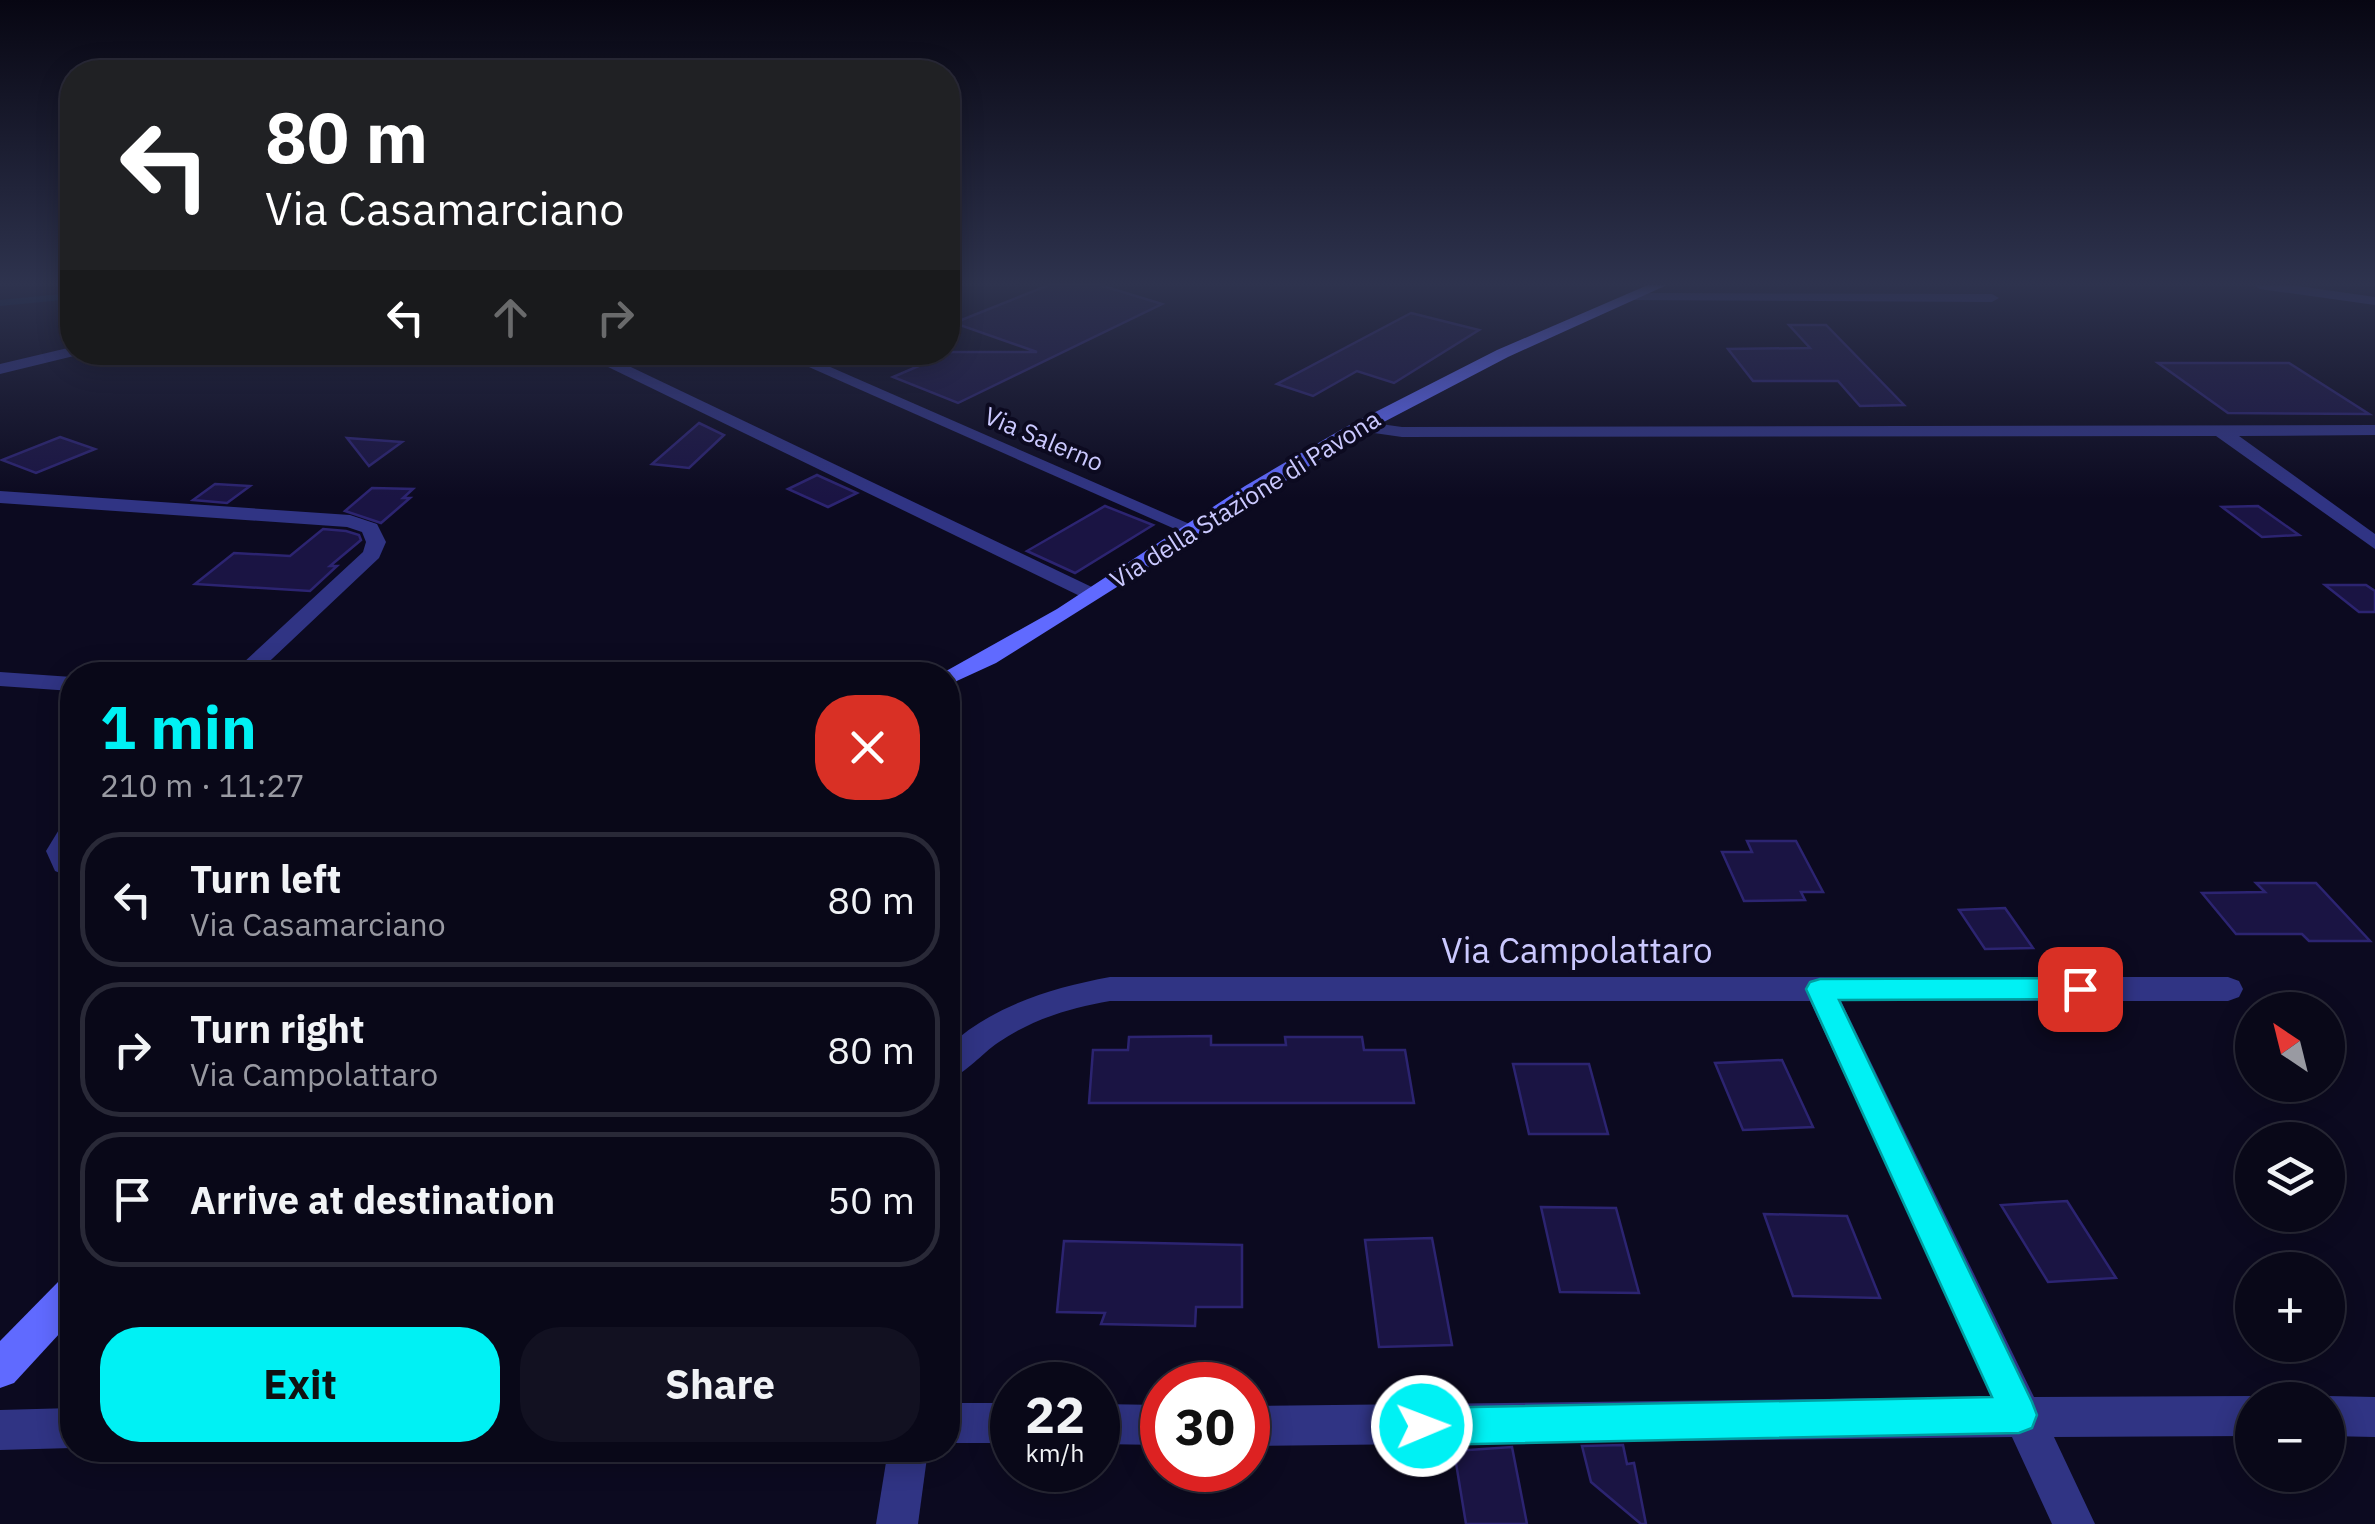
<!DOCTYPE html>
<html lang="en">
<head>
<meta charset="utf-8">
<style>
  body { margin:0; font-family:"IBM Plex Sans",sans-serif; background:#121121; color:#f1f3f6; height:100vh; display:flex; flex-direction:column; font-size:38px; white-space:nowrap }
  * { box-sizing:border-box; margin:0 }
  p { font-size:32px; color:#999aa2 }
  .icon { flex:none; width:55px; height:55px; fill:none; stroke:currentColor; stroke-width:2; stroke-linecap:round; stroke-linejoin:round }
  .map { position:relative; flex:1; overflow:hidden }
  .details { position:absolute; left:60px; top:662px; width:900px; height:800px; display:flex; flex-direction:column; background:#090818; border-radius:40px; box-shadow:0 5px 25px #0003,0 0 0 2px #292937 }
  .details>* { flex:none }
  .guide { position:absolute; left:60px; top:60px; width:900px; height:305px; border-radius:40px; box-shadow:0 5px 25px #0003,0 0 0 2px #292937; background:#202124; color:#fff; overflow:hidden }
  .needle { width:65px; rotate:325deg }
  .controls { position:absolute; left:2235px; top:992px; display:grid; gap:20px }
  .controls a { display:grid; place-items:center; width:110px; height:110px; border-radius:50%; background:#090818; box-shadow:0 5px 25px #0003,0 0 0 2px #292937; font-size:50px }
  .speed { position:absolute; left:990px; top:1362px; display:flex; gap:20px; font-size:50px; font-weight:700; text-align:center }
  .speed>* { display:grid; place-content:center; width:130px; height:130px; border-radius:50%; background:#090818; box-shadow:0 5px 25px #0003,0 0 0 2px #292937; line-height:1 }
  .speed small { font-size:25px; font-weight:400 }
  .speed .limit { border:15px solid #d22; background:#fff; color:#111 }
  .pin { position:absolute; display:grid; place-items:center; width:85px; height:85px; color:#fff; margin:-42px; border-radius:20px; box-shadow:0 5px 15px #0006 }
  .me { position:absolute; width:110px; margin:-55px; rotate:89deg; stroke-linejoin:round; filter:drop-shadow(0 0 8px #0008) }
  .turn { display:flex; align-items:center; gap:35px; height:210px; padding:0 40px; font-size:45px }
  .turn .icon { width:130px; height:130px; stroke-width:2.5 }
  .turn b { display:block; font-size:70px; line-height:85px }
  .lanes { display:flex; align-items:center; height:95px; padding:0 40px; background:#0003; justify-content:center; gap:50px; direction:ltr }
  .lanes .off { opacity:.35 }
  .round { display:grid; place-items:center; flex:none; width:105px; height:105px; border-radius:40px; background:#121121 }
  .head { display:flex; align-items:center; justify-content:space-between; height:170px; padding:0 40px }
  h1 { font-size:60px; font-weight:800; line-height:75px; color:#00f1f4 }
  .primary-button { display:flex; gap:20px; margin-top:auto; padding:20px 40px }
  .primary-button a { flex:1; height:115px; border-radius:40px; background:#00f1f4; color:#111; font-size:40px; font-weight:800; line-height:115px; text-align:center }
  .primary-button a+a { background:#121121; color:#f1f3f6 }
  ul { padding:0; list-style:none }
  li { display:flex; align-items:center; gap:30px; height:135px; margin:0 20px 15px; padding:0 20px; border:5px solid #292937; border-radius:40px }
  li div { flex:1 }
  li b { display:block; font-size:38px }
  li em { font-style:normal }
  .map>svg:first-child { display:block }
  .lines { fill:none; stroke-linecap:round; stroke-linejoin:round }
  .stream { stroke:#062243; stroke-width:6 }
  .building { fill:#1a1443; stroke:#2c2471; stroke-width:2.5 }
  .minor { fill:#303484; fill-rule:evenodd }
  .secondary { fill:#606aff; fill-rule:evenodd }
  .route { fill:#00f1f4; stroke:#009d9f; stroke-width:2.5 }
  .labels { text-anchor:middle; stroke-width:8; stroke-linejoin:round; paint-order:stroke }
  .far-street-label { font-size:25px; fill:#cbc9ff; stroke:#0c0a20 }
  .near-street-label { font-size:35px; fill:#cbc9ff; stroke:#0c0a20 }
</style>
</head>
<body>
<div class="map">
<svg width="2375" height="1524" viewBox="0 0 2375 1524">
  <rect width="100%" height="100%" fill="#0c0a20"/>
  <g class="lines">
    <!-- stream -->
    <polyline class="stream" points="0,303 72,296"/>
  </g>
  <!-- building -->
  <g class="building">
    <polygon points="1049,285 1100,285 1162,304 958,403 893,377 951,352 1037,352 954,323"/>
    <polygon points="1411,313 1479,330 1394,383 1357,371 1313,396 1277,384"/>
    <polygon points="1789,325 1826,325 1904,405 1860,406 1838,381 1753,381 1728,349 1810,348"/>
    <polygon points="2158,363 2289,363 2369,414 2228,413"/>
    <polygon points="699,423 724,435 689,468 652,464"/>
    <polygon points="60,437 95,449 36,473 2,460"/>
    <polygon points="347,438 402,442 369,466"/>
    <polygon points="817,475 857,493 828,507 788,489"/>
    <polygon points="215,484 250,486 227,503 193,500"/>
    <polygon points="372,488 413,489 403,498 410,498 381,523 345,511"/>
    <polygon points="1105,506 1153,525 1075,573 1027,551"/>
    <polygon points="2258,506 2299,535 2262,537 2222,507"/>
    <polygon points="323,529 346,531 359,535 361,540 330,566 337,566 310,591 195,584 234,553 290,556"/>
    <polygon points="2325,585 2366,585 2375,591 2375,612 2359,612"/>
    <polygon points="1747,841 1796,841 1823,892 1801,892 1805,900 1744,901 1722,852 1752,852"/>
    <polygon points="2256,883 2316,883 2370,941 2309,941 2302,934 2236,934 2202,893 2265,892"/>
    <polygon points="2005,908 2033,948 1985,949 1959,910"/>
    <polygon points="1211,1036 1211,1045 1286,1045 1285,1037 1362,1037 1364,1050 1405,1050 1414,1103 1089,1103 1093,1050 1128,1050 1129,1037"/>
    <polygon points="1782,1060 1813,1127 1743,1130 1715,1063"/>
    <polygon points="1513,1064 1589,1064 1608,1134 1529,1134"/>
    <polygon points="2067,1201 2116,1278 2048,1282 2001,1205"/>
    <polygon points="1541,1207 1616,1208 1639,1293 1560,1292"/>
    <polygon points="1764,1214 1847,1216 1880,1298 1793,1296"/>
    <polygon points="1432,1238 1452,1345 1379,1347 1365,1240"/>
    <polygon points="1064,1241 1242,1245 1242,1307 1196,1307 1195,1326 1101,1324 1105,1313 1057,1312"/>
    <polygon points="1623,1445 1627,1464 1634,1463 1646,1524 1641,1524 1591,1482 1582,1446"/>
    <polygon points="1512,1447 1527,1524 1466,1524 1454,1451"/>
  </g>
  <g class="lines">
    <!-- minor -->
    <g class="minor">
      <polygon points="2253,285 2291,285 2375,297 2375,305 2260,289"/>
      <polygon points="1631,293 1992,294 1999,298 1992,302 1626,300 1626,294"/>
      <polygon points="72,347 72,352 79,352 78,355 0,374 0,364"/>
      <polygon points="775,352 796,352 1201,529 1198,533 1184,533"/>
      <polygon points="612,358 1098,590 1102,594 1098,598 1084,598 606,366 604,363"/>
      <polygon points="1359,421 1402,427 2375,425 2375,435 2239,436 2375,534 2375,549 2216,436 1402,437 1353,430 1353,422"/>
      <polygon points="0,491 350,515 377,524 386,542 379,558 255,675 230,675 363,552 366,542 362,532 347,527 0,503"/>
      <polygon points="0,672 72,677 72,691 0,686"/>
      <polygon points="72,820 72,878 55,871 46,851 63,823"/>
      <path d="M1110,977H2228L2239,981L2243,989L2239,997L2228,1001H1841L2034,1397L2252,1396L2262,1400H2252V1436L2054,1437L2095,1524H2052L2012,1437L1248,1446V1406L1994,1397L1810,1001H1110C1070,1008 1033,1019 999,1042C981,1054 967,1073 948,1079V1047C992,1006 1051,988 1110,977Z"/>
      <polygon points="2328,1396 2375,1397 2375,1437 2328,1436 2328,1400 2318,1400"/>
      <rect x="948" y="1403" width="64" height="40"/>
      <polygon points="1098,1404 1162,1405 1162,1445 1098,1444"/>
      <polygon points="72,1408 72,1448 0,1450 0,1410"/>
      <polygon points="888,1450 928,1450 918,1524 876,1524"/>
    </g>
    <!-- secondary -->
    <g class="secondary">
      <polygon points="1648,285 1667,285 1508,357 1357,436 996,663 948,685 948,675 939,675 1057,609 1245,486 1344,428 1497,350"/>
      <polygon points="72,1276 72,1320 14,1383 0,1388 0,1341 59,1281"/>
    </g>
  </g>
  <!-- sky -->
  <linearGradient id="sky" x2="0" y2="1"><stop stop-color="#070612"/><stop offset="0.57" stop-color="#2e334e"/><stop offset="1" stop-color="#2e334e" stop-opacity="0"/></linearGradient>
  <rect width="2375" height="498" fill="url(#sky)"/>
  <!-- route -->
  <polygon class="route" points="2080,978 2089,981 2093,989 2089,996 2080,999 1839,1000 2032,1402 2037,1415 2032,1428 2019,1433 1422,1445 1409,1439 1404,1426 1409,1413 1422,1408 1992,1397 1806,989 1810,982 1820,979"/>
  <g class="labels">
    <!-- far-street labels -->
    <g class="far-street-label">
      <text transform="translate(1044 439) rotate(23)" y="9">Via Salerno</text>
      <text transform="translate(1245 499) rotate(-32)" y="9">Via della Stazione di Pavona</text>
    </g>
    <!-- near-street labels -->
    <g class="near-street-label">
      <text x="1577" y="963">Via Campolattaro</text>
    </g>
  </g>
</svg>
<div class="controls">
<a><svg class="needle" viewBox="-14 -14 28 28"><path d="M0-13l5 13h-10z" fill="#e53935"/><path d="M0 13l5-13h-10z" fill="#999aa2"/></svg></a>
<a><svg class="icon" aria-label="layers" viewBox="0 0 24 24"><path d="M12 4l9 5-9 5-9-5zM3 14l9 5 9-5"/></svg></a>
<a>+</a>
<a>−</a>
</div>
<div class="speed"><div>22<small>km/h</small></div><div class="limit">30</div></div>
<div class="pin" style="left:2080px;top:989px;background:#d93025"><svg class="icon" aria-label="arrive" viewBox="0 0 24 24"><path d="M6 21V4h12l-3 4 3 4H6"/></svg></div>
<svg class="me" style="left:1422px;top:1426px" viewBox="-20 -20 40 40"><circle r="17" fill="#00f1f4" stroke="#fff" stroke-width="3"/><path d="M0-11L8 9 0 5-8 9z" fill="#fff"/></svg>
<div class="guide">
<div class="turn"><svg class="icon" aria-label="left" viewBox="0 0 24 24"><path d="M17 20v-9H6M10 6l-5 5 5 5"/></svg><div><b>80 m</b>Via Casamarciano</div></div>
<div class="lanes"><svg class="icon" aria-label="left" viewBox="0 0 24 24"><path d="M17 20v-9H6M10 6l-5 5 5 5"/></svg><svg class="icon off" aria-label="ahead" viewBox="0 0 24 24"><path d="M12 20V5M6 11l6-6 6 6"/></svg><svg class="icon off" aria-label="right" viewBox="0 0 24 24"><path d="M7 20v-9h11M14 6l5 5-5 5"/></svg></div>
</div>
<section class="details">
<div class="head"><div><h1>1 min</h1><p>210 m · 11:27</p></div><a class="round" style="background:#d93025;color:#fff"><svg class="icon" aria-label="close" viewBox="0 0 24 24"><path d="M6 6l12 12M18 6L6 18"/></svg></a></div>
<ul>
<li><svg class="icon" aria-label="left" viewBox="0 0 24 24"><path d="M17 20v-9H6M10 6l-5 5 5 5"/></svg><div><b>Turn left</b><p>Via Casamarciano</p></div><em>80 m</em></li>
<li><svg class="icon" aria-label="right" viewBox="0 0 24 24"><path d="M7 20v-9h11M14 6l5 5-5 5"/></svg><div><b>Turn right</b><p>Via Campolattaro</p></div><em>80 m</em></li>
<li><svg class="icon" aria-label="arrive" viewBox="0 0 24 24"><path d="M6 21V4h12l-3 4 3 4H6"/></svg><div><b>Arrive at destination</b></div><em>50 m</em></li>
</ul>
<div class="primary-button"><a>Exit</a><a>Share</a></div>
</section>
</div>
</body>
</html>
